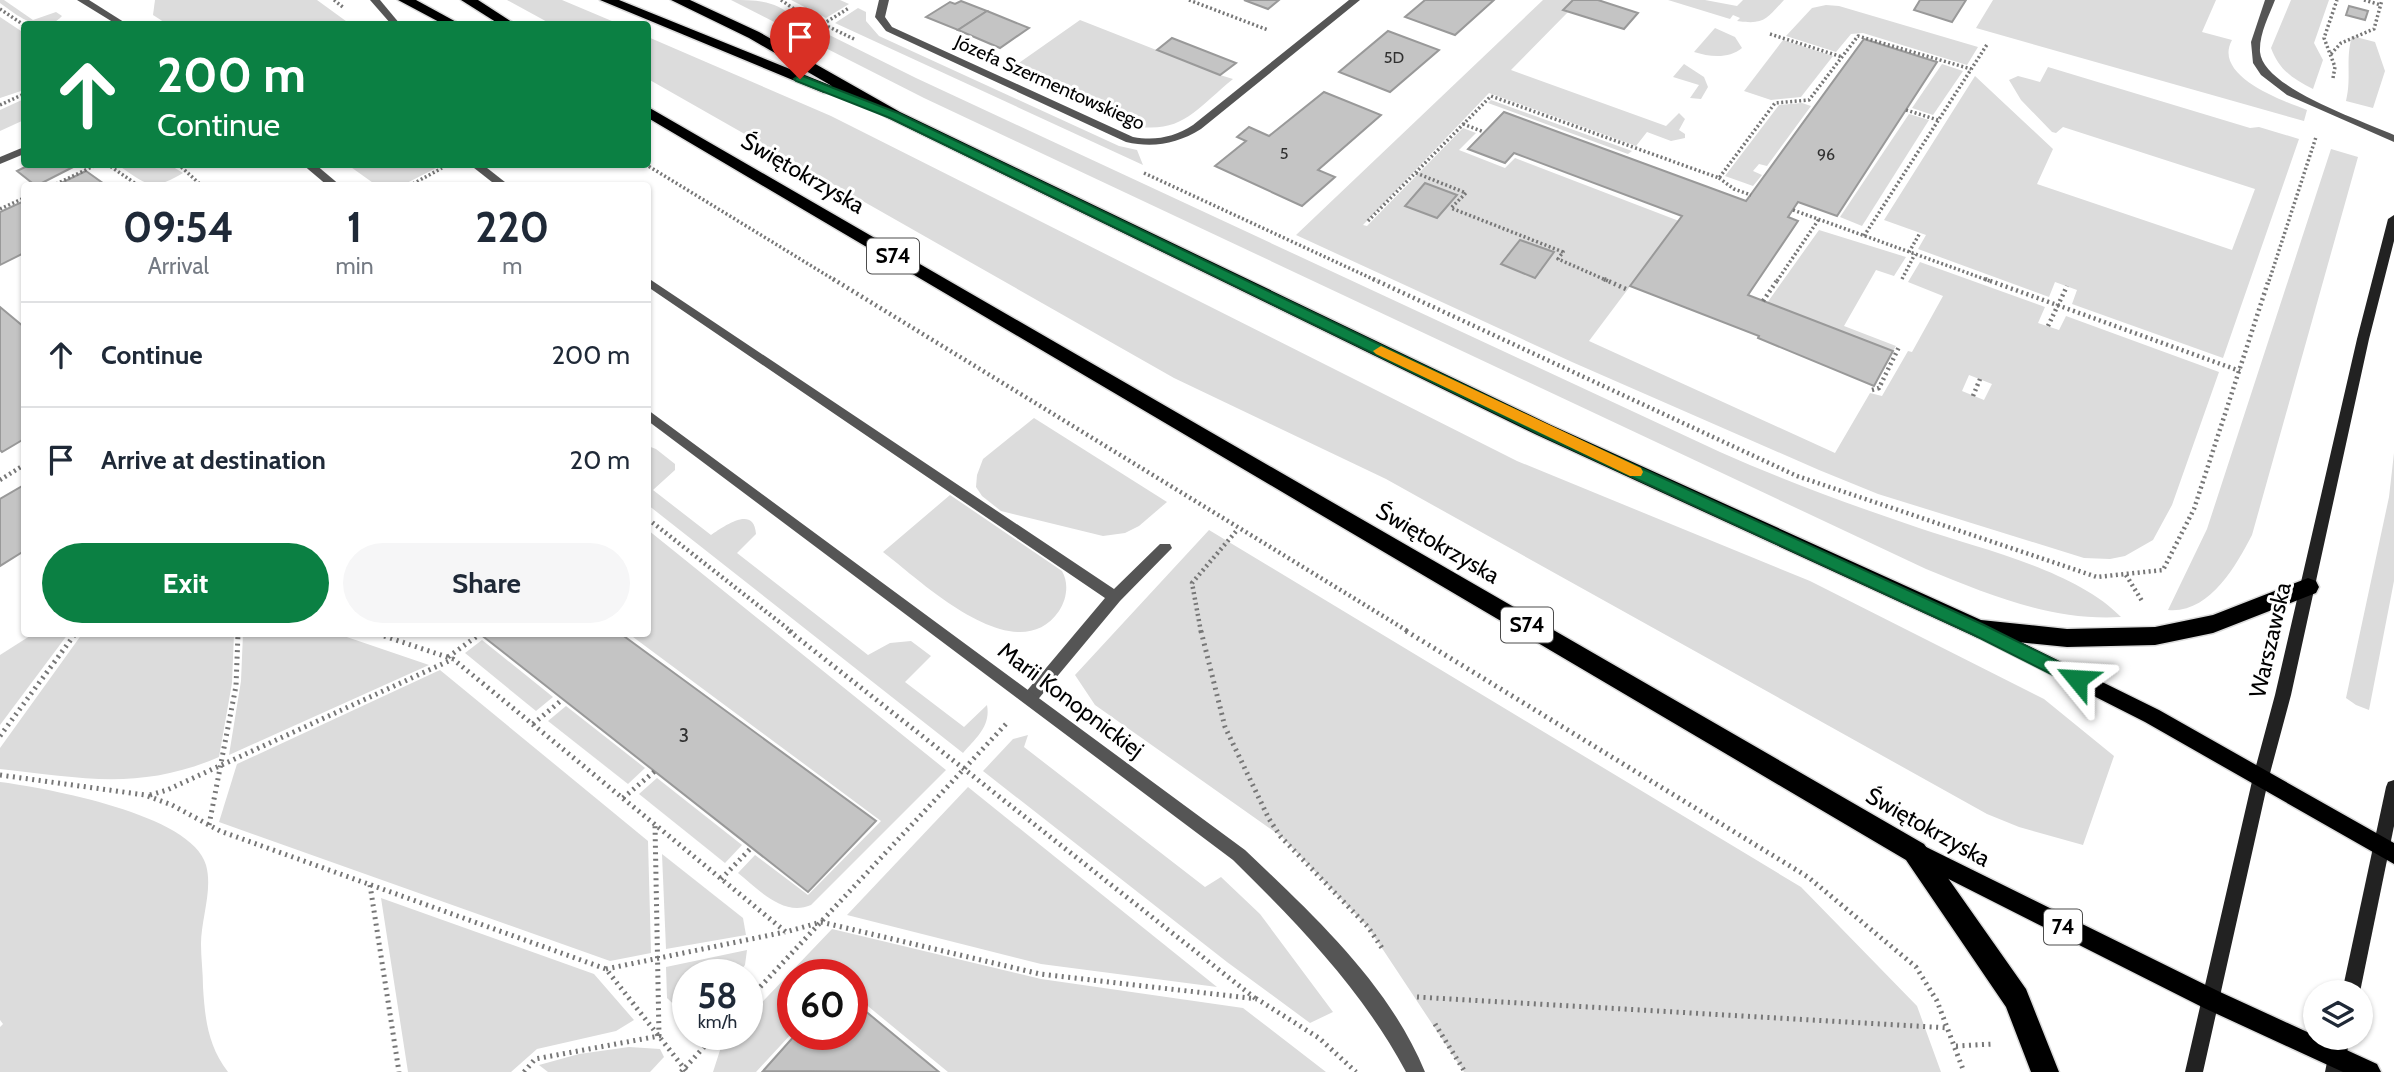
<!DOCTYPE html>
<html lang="en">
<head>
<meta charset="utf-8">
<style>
  body { margin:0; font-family:Cabin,sans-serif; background:#f6f6f7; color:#1f2937; height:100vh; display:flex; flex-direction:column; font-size:26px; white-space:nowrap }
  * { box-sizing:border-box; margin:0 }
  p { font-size:23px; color:#747a83 }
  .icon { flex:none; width:38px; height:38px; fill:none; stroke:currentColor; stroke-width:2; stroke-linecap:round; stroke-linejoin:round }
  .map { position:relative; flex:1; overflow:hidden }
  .drawer { position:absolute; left:21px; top:182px; width:630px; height:455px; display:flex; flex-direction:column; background:#fff; border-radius:7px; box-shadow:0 2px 5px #0004 }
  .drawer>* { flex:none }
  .hud { position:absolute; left:21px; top:21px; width:630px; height:147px; border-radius:7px; box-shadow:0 2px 5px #0004; background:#0b8043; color:#fff; overflow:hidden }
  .fabs { position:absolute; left:2303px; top:980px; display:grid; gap:14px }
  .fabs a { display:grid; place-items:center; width:70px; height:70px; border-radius:50%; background:#fff; box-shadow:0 2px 5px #0004; font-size:35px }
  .speed { position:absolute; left:672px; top:959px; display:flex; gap:14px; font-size:35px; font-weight:700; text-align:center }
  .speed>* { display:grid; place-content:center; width:91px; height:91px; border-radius:50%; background:#fff; box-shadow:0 2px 5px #0004; line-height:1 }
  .speed small { font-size:18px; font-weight:400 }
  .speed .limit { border:10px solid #d22; background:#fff; color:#111 }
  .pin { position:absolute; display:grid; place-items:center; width:60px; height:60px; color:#fff; margin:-72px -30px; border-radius:50% 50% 50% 0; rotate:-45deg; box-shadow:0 0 7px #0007 }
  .pin .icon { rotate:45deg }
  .me { position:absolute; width:77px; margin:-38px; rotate:297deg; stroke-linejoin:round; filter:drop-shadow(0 0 5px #0008) }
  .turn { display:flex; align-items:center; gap:24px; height:147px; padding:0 21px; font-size:32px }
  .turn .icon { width:91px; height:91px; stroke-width:2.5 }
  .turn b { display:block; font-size:49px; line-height:60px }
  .eta { display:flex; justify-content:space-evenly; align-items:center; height:119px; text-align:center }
  .eta b { font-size:42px; font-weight:700; line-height:49px }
  .action { display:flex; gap:14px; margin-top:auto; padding:14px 21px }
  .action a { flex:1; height:80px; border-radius:42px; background:#0b8043; color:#fff; font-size:28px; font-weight:700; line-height:80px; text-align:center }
  .action a+a { background:#f6f6f7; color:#1f2937 }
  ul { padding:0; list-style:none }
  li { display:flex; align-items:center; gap:21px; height:105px; padding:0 21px; border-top:2px solid #e0e1e3 }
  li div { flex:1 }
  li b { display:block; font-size:26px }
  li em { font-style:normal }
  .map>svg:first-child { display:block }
  .green { fill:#dcdcdc; fill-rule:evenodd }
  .building { fill:#c4c4c4; stroke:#999; stroke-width:2 }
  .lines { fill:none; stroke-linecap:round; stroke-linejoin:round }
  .primary-casing { stroke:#dbdbdb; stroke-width:3 }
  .motorway-casing { stroke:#dbdbdb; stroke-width:3 }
  .path-far2 { stroke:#777; stroke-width:3.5; stroke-dasharray:2 2.5; stroke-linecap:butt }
  .path-far1 { stroke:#777; stroke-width:4.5; stroke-dasharray:2 3.5; stroke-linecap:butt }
  .path { stroke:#777; stroke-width:5; stroke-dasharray:2 4.5; stroke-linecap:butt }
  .service { fill:#555; fill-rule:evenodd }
  .minor { fill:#555; fill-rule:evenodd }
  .secondary { fill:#222; fill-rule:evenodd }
  .primary { fill:#000; fill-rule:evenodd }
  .motorway { fill:#000; fill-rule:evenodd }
  .route { fill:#0b8043; stroke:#07532c; stroke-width:2 }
  .slow { fill:#f59e0b }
  .labels { text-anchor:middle; stroke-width:6; stroke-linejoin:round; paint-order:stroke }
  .far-number-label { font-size:16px; fill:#313131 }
  .far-street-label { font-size:19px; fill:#000; stroke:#fff }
  .number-label { font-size:19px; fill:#313131 }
  .shield { fill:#fff; stroke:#4c4c4c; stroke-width:2 }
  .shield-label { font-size:21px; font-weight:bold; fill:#000 }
  .street-label { font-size:23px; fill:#000; stroke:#fff }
</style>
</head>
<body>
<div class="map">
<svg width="2394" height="1072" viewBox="0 0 2394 1072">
  <rect width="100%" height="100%" fill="#fff"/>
  <!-- green -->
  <g class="green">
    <path d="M0,0H4L33,20L56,12L62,16C43,37 18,16 0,3Z"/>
    <polygon points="155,0 317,0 350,24 167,24 153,15"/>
    <polygon points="507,0 562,0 619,24 551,24"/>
    <path d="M731,0C755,0 776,0 793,17L916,78L1720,452C1785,481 1851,505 1919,528C1981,549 2075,570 2121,617C2051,621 1990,595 1926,569L924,98Z"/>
    <polygon points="791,0 840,0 849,4 826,18"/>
    <path d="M1543,0H1573L1563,9L1569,11L1511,70L1666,126L1679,113L1685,119L1679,130L1685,134V138L1671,141L1647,132L1636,146L1489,93L1363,225L1367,226L1463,128L1476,133L1459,150L1505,168L1515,158L1679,221L1589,341L1835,453L1870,393L1882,396L1908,351L1912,352L1943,296L1908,282L1920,262L2045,307L2038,323L2059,330L2066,316L2219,372L2172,505L2153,540L2125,556L2110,559L2084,558L1878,494L1819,470L1572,362L1296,235ZM1969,375L1992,384L1984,400L1962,391Z"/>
    <path d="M1668,0H1705L1737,6L1743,0H1784C1766,19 1765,25 1737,21L1740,18L1733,15L1730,19Z"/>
    <path d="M1993,0H2216L2202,32L2232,40C2212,76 2283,101 2307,110L2304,121L1976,28Z"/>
    <path d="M2291,0H2329L2314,43L2323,60L2313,89C2293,79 2279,70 2271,48Z"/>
    <polygon points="1826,5 1839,6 1978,47 1967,65 1863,33 1851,34 1836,52 1786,36 1812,8"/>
    <polygon points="858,8 866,12 866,21 879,36 1119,146 1137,150 1143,165 835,23"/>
    <polygon points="0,17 24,33 24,90 0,98"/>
    <path d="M1080,20L1220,75L1233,79C1195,110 1181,136 1129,125L1009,70Z"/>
    <path d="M1715,28L1735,37L1742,48C1729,59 1710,57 1694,52Z"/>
    <path d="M2352,36L2375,42L2385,71L2373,108L2346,101C2352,77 2345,60 2352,36Z"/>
    <polygon points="648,37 831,116 1517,461 1810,581 2044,699 2114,756 2083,845 2019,827 1987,814 1386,479 1174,378 648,79"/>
    <polygon points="1783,40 1833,56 1801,97 1771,100 1744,91"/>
    <polygon points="1684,64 1704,77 1708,87 1701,99 1690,98 1699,85 1673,77"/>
    <polygon points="1942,64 1963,71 1933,115 1912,108"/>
    <polygon points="2048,67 2250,128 2259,127 2299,139 2223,358 2072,304 2077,290 2055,282 2049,297 1918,249 1926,235 1884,220 1975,76 2053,149 2037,184 2232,250 2255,189 2063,127 2056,133 2052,132 2021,100 2009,80 2018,76 2040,82"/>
    <polygon points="24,99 24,120 0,131 0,110"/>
    <polygon points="1491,100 1632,151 1628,154 1488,103"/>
    <polygon points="1802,103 1811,106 1767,166 1759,164 1753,171 1762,175 1753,186 1725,176 1779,105"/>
    <polygon points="1909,114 1929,120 1862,226 1840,217"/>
    <path d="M2331,149L2358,157L2252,535C2236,566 2209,614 2168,610L2207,529Z"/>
    <path d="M118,165H170L183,173C151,192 147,185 118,165Z"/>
    <polygon points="348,165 442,165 401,186 376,185"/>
    <polygon points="1819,230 1906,257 1894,276 1876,270 1844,326 1896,346 1893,351 1767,303"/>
    <polygon points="1034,418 1167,502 1139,526 1125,533 1103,536 1001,511 982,496 976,487 977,475 983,459"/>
    <path d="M648,446L656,449L675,464V470L653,490L711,535C723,527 754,504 756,534L737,553L868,655L890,643L911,641L931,656L905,682L964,727L987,705C991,726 976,738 963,753L648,505Z"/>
    <polygon points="2394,453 2394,581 2369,710 2356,705 2346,698 2389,497"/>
    <path d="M950,495L1062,571C1069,583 1067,599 1059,611C1016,673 921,581 883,552Z"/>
    <path d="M648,530L946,770L811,905C783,917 758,889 738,873L755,855L808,895L881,821L629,634H648Z"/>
    <polygon points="1209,530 1801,887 1917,1006 1941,1072 1464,1072 1368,927 1282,837 1095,705 1075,675"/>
    <polygon points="33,634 68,634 0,725 0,655"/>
    <path d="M82,634H234L232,683L219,757C140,791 82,778 0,769V748Z"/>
    <polygon points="243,634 338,634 429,665 229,755 241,681"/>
    <polygon points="482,640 553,697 536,711 465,653"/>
    <polygon points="440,670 648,841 651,953 610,961 219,822 237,764"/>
    <polygon points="566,706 645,768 628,784 548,721"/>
    <polygon points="1028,735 1024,747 1205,887 1221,877 1260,914 1333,1012 1310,1023 1227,962 983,771 1013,739"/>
    <polygon points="657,778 742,845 725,863 639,794"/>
    <path d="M0,782C46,788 192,814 206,865C213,890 201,919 201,944C201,958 203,973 203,987C205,1019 208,1046 228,1072H0V1027L3,1024L0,1020Z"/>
    <polygon points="968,787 1217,987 1041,964 847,915"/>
    <polygon points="662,854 743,918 746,935 666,949"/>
    <polygon points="381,898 594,974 634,1020 616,1031 537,1049 511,1072 408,1072"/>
    <polygon points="832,929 1041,979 1243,1008 1326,1072 948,1072 852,993 852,975 793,975 793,1032 756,1072 713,1072 722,1044 731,1034 747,1034 747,1018"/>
    <polygon points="747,950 745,965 737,975 688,975 688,1018 667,998 666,967"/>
    <polygon points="629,1047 660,1049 664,1057 650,1072 548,1072 539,1065 579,1054"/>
  </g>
  <!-- building -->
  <g class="building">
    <polygon points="1244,0 1279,0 1268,9"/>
    <polygon points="1425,0 1494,0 1455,35 1405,17"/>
    <polygon points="1573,0 1598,0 1638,13 1624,29 1563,10"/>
    <polygon points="1920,0 1966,0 1952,22 1914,10"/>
    <polygon points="961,1 987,11 958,30 926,17 950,2 955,4"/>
    <polygon points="2349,6 2368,11 2365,20 2346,15"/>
    <polygon points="987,11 1029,28 1000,48 958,30"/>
    <polygon points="1388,31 1439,50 1390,92 1339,72"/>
    <polygon points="1172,38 1236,63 1220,75 1157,50"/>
    <polygon points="1864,39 1937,62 1837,216 1798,202 1788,217 1798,221 1748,295 1893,351 1874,386 1758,338 1759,336 1630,286 1682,216 1514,153 1505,163 1468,149 1504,112 1746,201"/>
    <polygon points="1324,92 1381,115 1318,170 1335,177 1302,206 1215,166 1246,141 1237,137 1249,127 1269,136"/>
    <polygon points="31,164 79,164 36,186 17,171"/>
    <polygon points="86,171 107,186 55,186"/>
    <polygon points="1425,183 1457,195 1437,218 1405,206"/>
    <polygon points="24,201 24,253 0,265 0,212"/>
    <polygon points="1520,240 1554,252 1535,278 1501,264"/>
    <polygon points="0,307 24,327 24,439 2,452 0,450"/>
    <polygon points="24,485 24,551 0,566 0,499"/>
    <polygon points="480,634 621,634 876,821 808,892"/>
    <polygon points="852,1000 939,1072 763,1071 796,1034 852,1034"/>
  </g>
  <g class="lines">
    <!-- primary casing -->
    <g class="primary-casing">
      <g id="primary">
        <polygon points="1978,621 2159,710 2394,843 2394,864 2145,722 1971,634 1969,629 1971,624"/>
        <polygon points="1916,842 2220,992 2377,1064 2381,1072 2343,1072 2204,1008 1909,859 1906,852 1909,845"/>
      </g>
    </g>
    <!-- motorway casing -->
    <g class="motorway-casing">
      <g id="motorway">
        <polygon points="398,0 416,0 460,24 443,24"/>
        <polygon points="461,0 478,0 515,24 499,24"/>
        <polygon points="600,0 619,0 832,86 749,38 671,0 690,0 759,32 900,112 1551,425 1981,620 2067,629 2155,627 2213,615 2308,578 2316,581 2319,587 2316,593 2213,633 2155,645 2067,647 1978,638 1537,435 888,118 835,88 834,93 824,93"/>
        <polygon points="648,107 1924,844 2026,989 2059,1072 2031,1072 2006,1007 1906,860 648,118"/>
      </g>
    </g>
    <!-- path-far2 -->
    <g class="path-far2">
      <polyline points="334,0 344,8"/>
      <polyline points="781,0 800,13 856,40"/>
      <polyline points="1189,0 1268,30"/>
      <polyline points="2364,0 2381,5"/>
      <polyline points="0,9 24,25"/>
      <polyline points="823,24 849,8"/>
      <polyline points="1770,34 1842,57"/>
      <polyline points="2331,54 2341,43 2374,29 2382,0"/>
      <polyline points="2333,78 2335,67 2324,38 2337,0"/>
      <polyline points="0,105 24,94"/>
      <polyline points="1906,110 1938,120"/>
      <polyline points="1463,124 1484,132"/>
      <polyline points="107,164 139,186"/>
      <polyline points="178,164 202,186"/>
      <polyline points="645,164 836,281"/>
      <polyline points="1144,173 1377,281"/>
      <polyline points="1416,173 1466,193 1451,208 1563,252 1558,259 1608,281"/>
      <polyline points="1719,178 1734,189 1751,195"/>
      <polyline points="52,186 98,164"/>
      <polyline points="409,186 442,168"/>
      <polyline points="0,209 24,198"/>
      <polyline points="1793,210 1990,281"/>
      <polyline points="1368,221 1491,96 1719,178 1775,103 1809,100 1858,36 1971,69"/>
      <polyline points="1864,236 1988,43"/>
      <polyline points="1909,252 1920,233"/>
      <polyline points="1902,279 1915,254"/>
      <polyline points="1777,281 1819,219"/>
      <polyline points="2269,281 2316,137"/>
    </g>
    <!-- path-far1 -->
    <g class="path-far1">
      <polyline points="833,279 1409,632"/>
      <polyline points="1373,279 1797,476 2097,577 2163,570 2194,509 2269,279"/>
      <polyline points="1604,279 1628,290"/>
      <polyline points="1985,279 2240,371"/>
      <polyline points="1763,301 1778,279"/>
      <polyline points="2048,326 2067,286"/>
      <polyline points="1872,390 1879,388 1899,347"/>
      <polyline points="1973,396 1980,379"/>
      <polyline points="0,480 24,465"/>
      <polyline points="648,519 792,632"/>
      <polyline points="2126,575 2142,601"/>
      <polyline points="1201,632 1192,583 1238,529"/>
    </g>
    <!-- path -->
    <g class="path">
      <polyline points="789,631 1256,999"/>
      <polyline points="1201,631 1225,727 1269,819 1281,837 1368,927 1382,948"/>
      <polyline points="1406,631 1808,877 1916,967 1937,1001 1964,1072"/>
      <polyline points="378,634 453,659 786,932 821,922 1040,974 1257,999 1319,1038 1356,1072"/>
      <polyline points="448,657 480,634"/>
      <polyline points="533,724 563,699"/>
      <polyline points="0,736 75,634"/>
      <polyline points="0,775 145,795 172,805 220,831 606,969 687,1072"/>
      <polyline points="150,795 167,790 453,659"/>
      <polyline points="623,798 655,771"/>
      <polyline points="209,825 236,686 238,634"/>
      <polyline points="721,879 752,847"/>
      <polyline points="370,885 399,1072"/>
      <polyline points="606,969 785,932"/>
      <polyline points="1417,997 1949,1028"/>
      <polyline points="747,1001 1006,724"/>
      <polyline points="1435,1024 1465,1072"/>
      <polyline points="1956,1046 1993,1044"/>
      <polyline points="524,1072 535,1059 659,1036 655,825"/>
      <polyline points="681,1072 716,1034"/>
    </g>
    <!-- service -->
    <g class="service">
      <polygon points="370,0 380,0 400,24 391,24"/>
      <path d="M2265,0H2275C2269,16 2259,34 2260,52C2263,88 2363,121 2394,135V142L2287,95L2261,75L2253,63L2251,42Z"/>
      <polygon points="469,164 482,164 510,186 497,186"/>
      <polygon points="648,278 1114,589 1160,544 1170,544 1172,548 1120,601 1035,703 1030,705 1025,703 1022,698 1025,693 1105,598 648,287"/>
    </g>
    <!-- minor -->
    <g class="minor">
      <polygon points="77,0 89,0 127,24 116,24"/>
      <path d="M879,0H889L885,17L892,27L1133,137C1156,141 1174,137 1193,125L1349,0H1360L1201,129C1177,144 1153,148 1126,142L886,31L875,17Z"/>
      <polygon points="24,147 24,154 0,164 0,157"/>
      <polygon points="302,164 315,164 341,186 328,186"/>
      <path d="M648,410L1245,850C1312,914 1389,984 1425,1072H1406C1362,990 1299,925 1233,860L648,421Z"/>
    </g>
    <!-- secondary -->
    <g class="secondary">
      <polygon points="2394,215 2394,241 2369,339 2291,695 2269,777 2203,1072 2185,1072 2253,777 2275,695 2357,339 2388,219"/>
      <polygon points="2394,780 2394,826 2360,992 2342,992 2386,787 2388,782"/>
      <polygon points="2332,1038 2350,1038 2343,1072 2325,1072"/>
    </g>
    <!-- primary -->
    <use href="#primary" class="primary"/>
    <!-- motorway -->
    <use href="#motorway" class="motorway"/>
  </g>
  <!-- route -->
  <polygon class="route" points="800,75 898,113 1549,426 1984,625 2083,674 2086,679 2083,684 2077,686 2071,684 1972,634 1539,434 890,118 796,81 794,79"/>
  <!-- slow -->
  <polygon class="slow" points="1381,346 1641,468 1643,472 1641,476 1630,476 1376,354 1373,351"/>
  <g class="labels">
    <!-- far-number labels -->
    <g class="far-number-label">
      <text x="1394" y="63">5D</text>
      <text x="1284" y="159">5</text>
      <text x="1826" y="160">96</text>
    </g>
    <!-- far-street labels -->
    <g class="far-street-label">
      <text transform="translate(1050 82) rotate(24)" y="7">Józefa Szermentowskiego</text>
    </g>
    <!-- number labels -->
    <g class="number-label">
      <text x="684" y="742">3</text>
    </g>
    <!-- shield labels -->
    <g class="shield">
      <rect x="867" y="238.5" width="52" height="35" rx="5"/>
      <rect x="1501" y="607.5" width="52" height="35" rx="5"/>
      <rect x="2044" y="909.5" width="38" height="35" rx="5"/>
    </g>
    <g class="shield-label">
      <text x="893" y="263">S74</text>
      <text x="1527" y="632">S74</text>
      <text x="2063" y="934">74</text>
    </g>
    <!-- street labels -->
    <g class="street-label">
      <text transform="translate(803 173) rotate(30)" y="8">Świętokrzyska</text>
      <text transform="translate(1438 543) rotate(30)" y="8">Świętokrzyska</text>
      <text transform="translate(2270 640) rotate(-77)" y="8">Warszawska</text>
      <text transform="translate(1071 700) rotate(37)" y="8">Marii Konopnickiej</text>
      <text transform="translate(1928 827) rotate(29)" y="8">Świętokrzyska</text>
    </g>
  </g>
</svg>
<div class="fabs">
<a><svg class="icon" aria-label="layers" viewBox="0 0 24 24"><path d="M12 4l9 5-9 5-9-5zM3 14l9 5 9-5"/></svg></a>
</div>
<div class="speed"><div>58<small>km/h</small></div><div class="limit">60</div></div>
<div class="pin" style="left:800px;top:79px;background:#d93025"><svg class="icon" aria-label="arrive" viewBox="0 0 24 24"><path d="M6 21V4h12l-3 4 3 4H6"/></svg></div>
<svg class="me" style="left:2077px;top:679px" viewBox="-20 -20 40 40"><path d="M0-17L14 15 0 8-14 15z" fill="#0b8043" stroke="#fff" stroke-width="4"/></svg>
<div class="hud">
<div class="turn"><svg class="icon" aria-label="ahead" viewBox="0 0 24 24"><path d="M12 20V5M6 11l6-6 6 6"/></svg><div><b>200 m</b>Continue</div></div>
</div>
<section class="drawer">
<div class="eta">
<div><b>09:54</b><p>Arrival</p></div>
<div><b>1</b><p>min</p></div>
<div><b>220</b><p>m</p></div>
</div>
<ul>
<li><svg class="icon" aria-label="ahead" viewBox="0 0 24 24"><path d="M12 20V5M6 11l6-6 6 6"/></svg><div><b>Continue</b></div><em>200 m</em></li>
<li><svg class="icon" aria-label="arrive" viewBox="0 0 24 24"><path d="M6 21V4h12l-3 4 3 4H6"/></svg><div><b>Arrive at destination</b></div><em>20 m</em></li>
</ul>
<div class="action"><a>Exit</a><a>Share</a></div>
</section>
</div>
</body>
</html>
